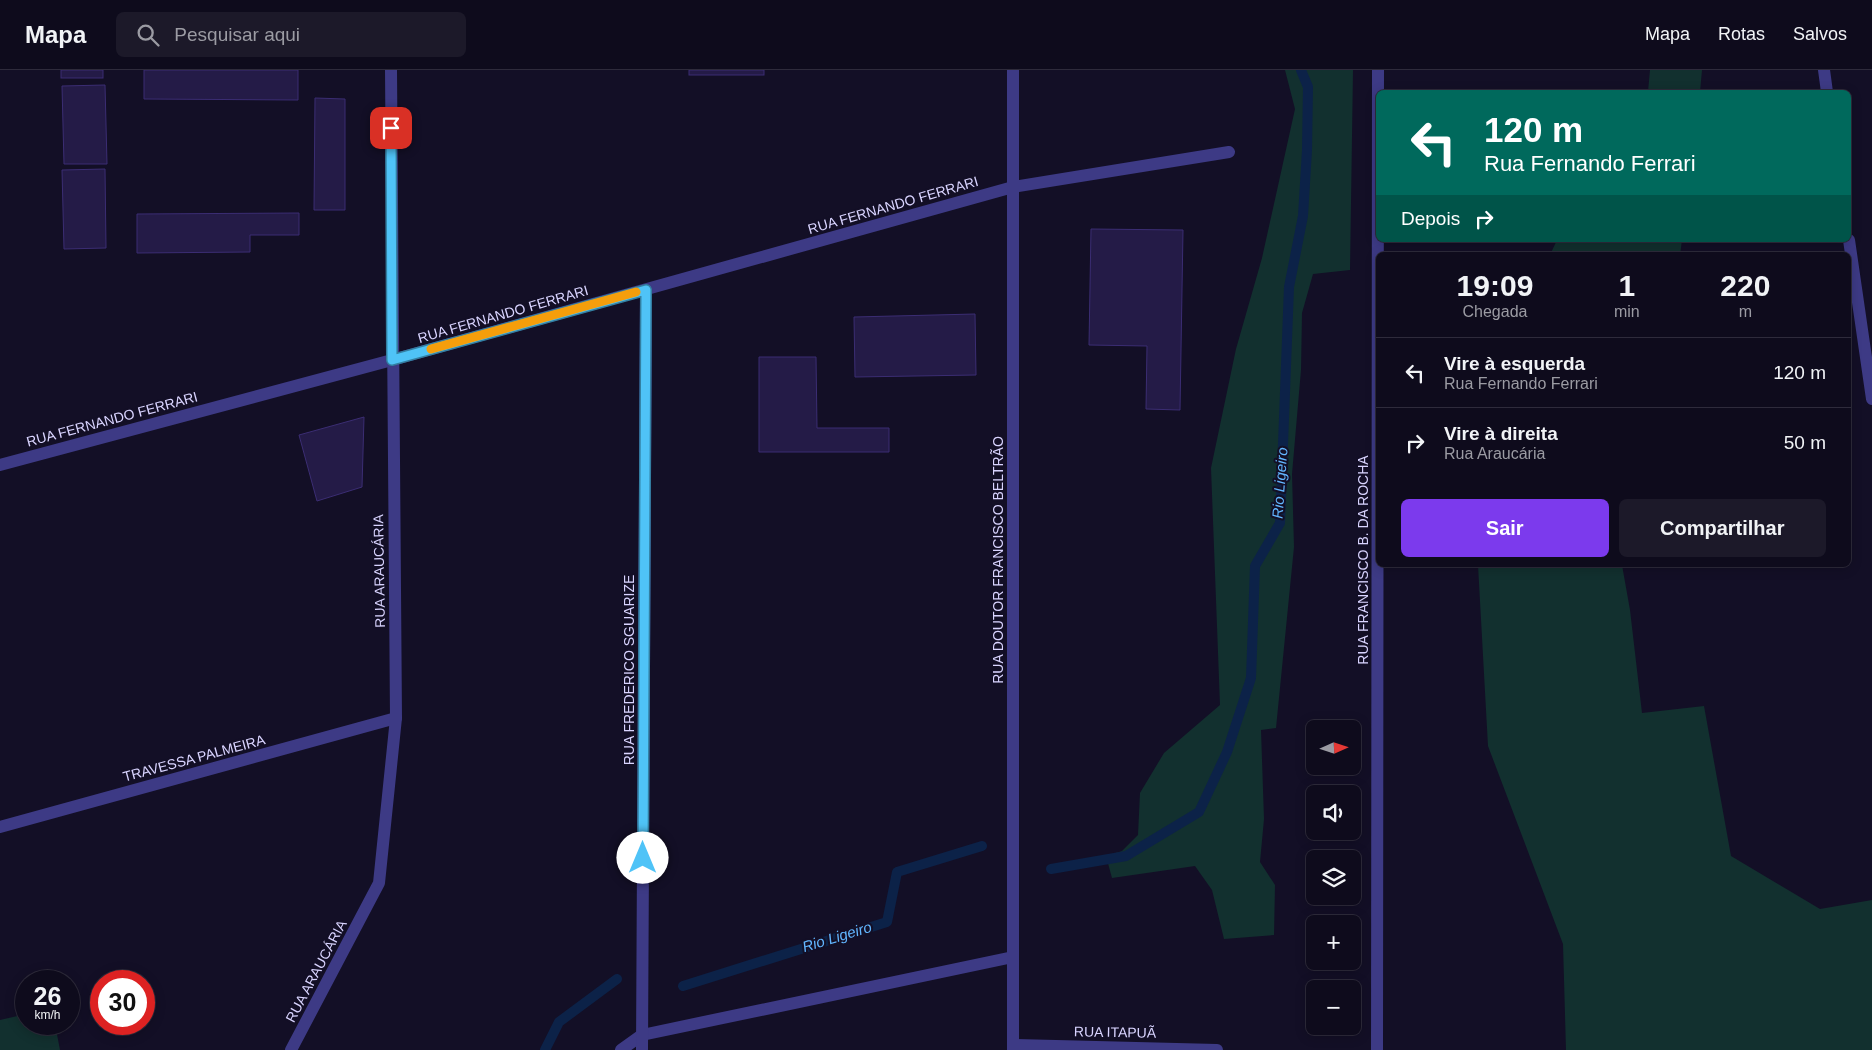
<!DOCTYPE html>
<html lang="pt">
<head>
<meta charset="utf-8">
<style>
  body { margin:0; font-family:Helvetica,sans-serif; background:#1c1929; color:#f1f3f6; height:100vh; display:flex; flex-direction:column; font-size:19px; white-space:nowrap }
  * { box-sizing:border-box; margin:0 }
  p { font-size:16px; color:#9b9ba3 }
  .icon { flex:none; width:28px; height:28px; fill:none; stroke:currentColor; stroke-width:2; stroke-linecap:round; stroke-linejoin:round }
  .map { position:relative; flex:1; overflow:hidden }
  .drawer { position:absolute; left:1376px; top:182px; width:475px; height:315px; display:flex; flex-direction:column; background:#0e0b1c; border-radius:8px; box-shadow:0 2px 12px #0003,0 0 0 1px #2e2b3b }
  .drawer>* { flex:none }
  .guide { position:absolute; left:1376px; top:20px; width:475px; height:152px; border-radius:8px; box-shadow:0 2px 12px #0003,0 0 0 1px #2e2b3b; background:#00695c; color:#fff; overflow:hidden }
  .needle { width:32px; rotate:87deg }
  .controls { position:absolute; left:1306px; top:650px; display:grid; gap:10px }
  .controls a { display:grid; place-items:center; width:55px; height:55px; border-radius:8px; background:#0e0b1c; box-shadow:0 2px 12px #0003,0 0 0 1px #2e2b3b; font-size:25px }
  .speed { position:absolute; left:15px; top:900px; display:flex; gap:10px; font-size:25px; font-weight:700; text-align:center }
  .speed>* { display:grid; place-content:center; width:65px; height:65px; border-radius:50%; background:#0e0b1c; box-shadow:0 2px 12px #0003,0 0 0 1px #2e2b3b; line-height:1 }
  .speed small { font-size:12px; font-weight:400 }
  .speed .limit { border:8px solid #d22; background:#fff; color:#111 }
  .pin { position:absolute; display:grid; place-items:center; width:42px; height:42px; color:#fff; margin:-21px; border-radius:10px; box-shadow:0 2px 8px #0006 }
  .me { position:absolute; width:55px; margin:-28px; rotate:0deg; stroke-linejoin:round; filter:drop-shadow(0 0 4px #0008) }
  .turn { display:flex; align-items:center; gap:18px; height:105px; padding:0 25px; font-size:22px }
  .turn .icon { width:65px; height:65px; stroke-width:2.5 }
  .turn b { display:block; font-size:35px; line-height:42px }
  .then { display:flex; align-items:center; height:48px; padding:0 25px; background:#0003; gap:10px; font-size:19px }
  .eta { display:flex; justify-content:space-evenly; align-items:center; height:85px; text-align:center }
  .eta b { font-size:30px; font-weight:800; line-height:35px }
  .primary-button { display:flex; gap:10px; margin-top:auto; padding:10px 25px }
  .primary-button a { flex:1; height:58px; border-radius:8px; background:#7c3aed; color:#fff; font-size:20px; font-weight:800; line-height:58px; text-align:center }
  .primary-button a+a { background:#1c1929; color:#f1f3f6 }
  ul { padding:0; list-style:none }
  li { display:flex; align-items:center; gap:15px; height:70px; padding:0 25px; border-top:1px solid #2e2b3b }
  li div { flex:1 }
  li b { display:block; font-size:19px }
  li em { font-style:normal }
  header { display:flex; align-items:center; gap:30px; box-sizing:border-box; height:70px; padding:0 25px; background:#0e0b1c; border-bottom:1px solid #2e2b3b }
  header strong { font-size:24px }
  nav { display:flex; gap:28px; margin-inline-start:auto; font-size:18px }
  .search { width:350px; height:45px; background:#1c1929; display:flex; align-items:center; gap:12px; box-sizing:border-box; padding:0 18px; border-radius:8px; color:#9b9ba3; font-size:19px }
  .map>svg:first-child { display:block }
  .green { fill:#12302f }
  .lines { fill:none; stroke-linecap:round; stroke-linejoin:round }
  .stream { stroke:#0c2248; stroke-width:10 }
  .building { fill:#241b47; stroke:#3b2d73 }
  .minor { stroke:#3d3a85; stroke-width:12 }
  .route-casing { stroke:#337fa1; stroke-width:12 }
  .route { stroke:#4fc3f7; stroke-width:9 }
  .slow { stroke:#f59e0b; stroke-width:9 }
  .labels { text-anchor:middle; stroke-width:4; stroke-linejoin:round; paint-order:stroke }
  .street-label { font-size:14px; fill:#d9d4ff; stroke:#130f26 }
  .water-label { font-size:15px; font-style:italic; fill:#62b6ff; stroke:#130f26 }
</style>
</head>
<body>
<header>
<strong>Mapa</strong>
<div class="search"><svg class="icon" aria-label="search" viewBox="0 0 24 24"><circle cx="10" cy="10" r="6"/><path d="M15 15l6 6"/></svg>Pesquisar aqui</div>
<nav><a>Mapa</a><a>Rotas</a><a>Salvos</a></nav>
</header>
<div class="map">
<svg width="1872" height="980" viewBox="0 0 1872 980">
  <rect width="100%" height="100%" fill="#130f26"/>
  <!-- green -->
  <g class="green">
    <polygon points="1285,0 1353,0 1350,200 1313,204 1302,243 1301,300 1292,404 1294,477 1276,658 1261,660 1264,749 1260,792 1275,815 1274,865 1224,869 1212,820 1195,796 1112,808 1106,786 1122,781 1138,765 1140,723 1164,683 1220,635 1211,398 1236,279 1262,188 1295,39"/>
    <polygon points="1650,0 1702,0 1700,22 1648,22"/>
    <polygon points="1557,170 1682,170 1680,185 1550,185"/>
    <polygon points="1478,495 1622,495 1630,540 1642,643 1704,636 1731,786 1820,839 1872,830 1872,980 1566,980 1563,874 1488,676"/>
    <polygon points="26,944 26,954 55,954 60,980 0,980 0,950"/>
  </g>
  <g class="lines">
    <!-- stream -->
    <g class="stream">
      <polyline points="1051,799 1126,786 1199,742 1227,682 1251,608 1255,496 1280,453 1289,217 1303,146 1307,80 1308,17 1301,0"/>
      <polyline points="683,916 887,852 897,802 982,776"/>
      <polyline points="545,980 559,952 617,909"/>
    </g>
  </g>
  <!-- building -->
  <g class="building">
    <rect x="61" y="0" width="42" height="8"/>
    <polygon points="144,0 298,0 298,30 144,29"/>
    <rect x="689" y="0" width="75" height="5"/>
    <polygon points="105,15 107,94 64,94 62,16"/>
    <polygon points="315,28 345,29 345,140 314,140"/>
    <polygon points="105,99 106,178 64,179 62,100"/>
    <polygon points="299,143 299,165 250,165 250,182 137,183 137,144"/>
    <polygon points="1091,159 1183,160 1180,340 1146,339 1147,276 1089,275"/>
    <polygon points="975,244 976,305 855,307 854,247"/>
    <polygon points="759,287 816,287 817,358 889,358 889,382 759,382"/>
    <polygon points="364,347 362,417 317,431 299,365"/>
  </g>
  <g class="lines">
    <!-- minor -->
    <g class="minor">
      <polyline points="1824,0 1827,22"/>
      <polyline points="1849,170 1872,329"/>
      <polyline points="0,395 392,290 1013,117 1229,82"/>
      <polyline points="0,757 396,648"/>
      <polyline points="1013,975 1217,980"/>
      <polyline points="291,980 379,813 396,648 391,0"/>
      <polyline points="621,980 642,965 1013,887"/>
      <polyline points="642,980 646,220"/>
      <polyline points="1013,980 1013,0"/>
      <polyline points="1377,980 1378,0"/>
    </g>
  </g>
  <g class="lines">
    <!-- route casing -->
    <g class="route-casing">
      <polyline id="route" points="391,58 392,290 646,220 643,788"/>
    </g>
    <!-- route -->
    <use href="#route" class="route"/>
    <!-- slow -->
    <polyline class="slow" points="431,279 636,222"/>
  </g>
  <g class="labels">
    <!-- street labels -->
    <g class="street-label">
      <text transform="translate(893 135) rotate(-16)" y="5">RUA FERNANDO FERRARI</text>
      <text transform="translate(503 244) rotate(-16)" y="5">RUA FERNANDO FERRARI</text>
      <text transform="translate(112 349) rotate(-15)" y="5">RUA FERNANDO FERRARI</text>
      <text transform="translate(998 490) rotate(-90)" y="5">RUA DOUTOR FRANCISCO BELTRÃO</text>
      <text transform="translate(1363 490) rotate(-90)" y="5">RUA FRANCISCO B. DA ROCHA</text>
      <text transform="translate(379 501) rotate(-91)" y="5">RUA ARAUCÁRIA</text>
      <text transform="translate(629 600) rotate(-90)" y="5">RUA FREDERICO SGUARIZE</text>
      <text transform="translate(194 688) rotate(-15)" y="5">TRAVESSA PALMEIRA</text>
      <text transform="translate(316 901) rotate(-62)" y="5">RUA ARAUCÁRIA</text>
      <text transform="translate(1115 962) rotate(1)" y="5">RUA ITAPUÃ</text>
    </g>
    <!-- water labels -->
    <g class="water-label">
      <text transform="translate(1280 413) rotate(-86)" y="5">Rio Ligeiro</text>
      <text transform="translate(837 867) rotate(-17)" y="5">Rio Ligeiro</text>
    </g>
  </g>
</svg>
<div class="controls">
<a><svg class="needle" viewBox="-14 -14 28 28"><path d="M0-13l5 13h-10z" fill="#e53935"/><path d="M0 13l5-13h-10z" fill="#9b9ba3"/></svg></a>
<a><svg class="icon" aria-label="sound" viewBox="0 0 24 24"><path d="M4 9h4l5-4v14l-5-4H4zM17 9q2 3 0 6"/></svg></a>
<a><svg class="icon" aria-label="layers" viewBox="0 0 24 24"><path d="M12 4l9 5-9 5-9-5zM3 14l9 5 9-5"/></svg></a>
<a>+</a>
<a>−</a>
</div>
<div class="speed"><div>26<small>km/h</small></div><div class="limit">30</div></div>
<div class="pin" style="left:391px;top:58px;background:#d93025"><svg class="icon" aria-label="arrive" viewBox="0 0 24 24"><path d="M6 21V4h12l-3 4 3 4H6"/></svg></div>
<svg class="me" style="left:643px;top:788px" viewBox="-20 -20 40 40"><circle r="19" fill="#fff"/><path d="M0-13L10 11 0 6-10 11z" fill="#4fc3f7"/></svg>
<div class="guide">
<div class="turn"><svg class="icon" aria-label="left" viewBox="0 0 24 24"><path d="M17 20v-9H6M10 6l-5 5 5 5"/></svg><div><b>120 m</b>Rua Fernando Ferrari</div></div>
<div class="then">Depois<svg class="icon" aria-label="right" viewBox="0 0 24 24"><path d="M7 20v-9h11M14 6l5 5-5 5"/></svg></div>
</div>
<section class="drawer">
<div class="eta">
<div><b>19:09</b><p>Chegada</p></div>
<div><b>1</b><p>min</p></div>
<div><b>220</b><p>m</p></div>
</div>
<ul>
<li><svg class="icon" aria-label="left" viewBox="0 0 24 24"><path d="M17 20v-9H6M10 6l-5 5 5 5"/></svg><div><b>Vire à esquerda</b><p>Rua Fernando Ferrari</p></div><em>120 m</em></li>
<li><svg class="icon" aria-label="right" viewBox="0 0 24 24"><path d="M7 20v-9h11M14 6l5 5-5 5"/></svg><div><b>Vire à direita</b><p>Rua Araucária</p></div><em>50 m</em></li>
</ul>
<div class="primary-button"><a>Sair</a><a>Compartilhar</a></div>
</section>
</div>
</body>
</html>
